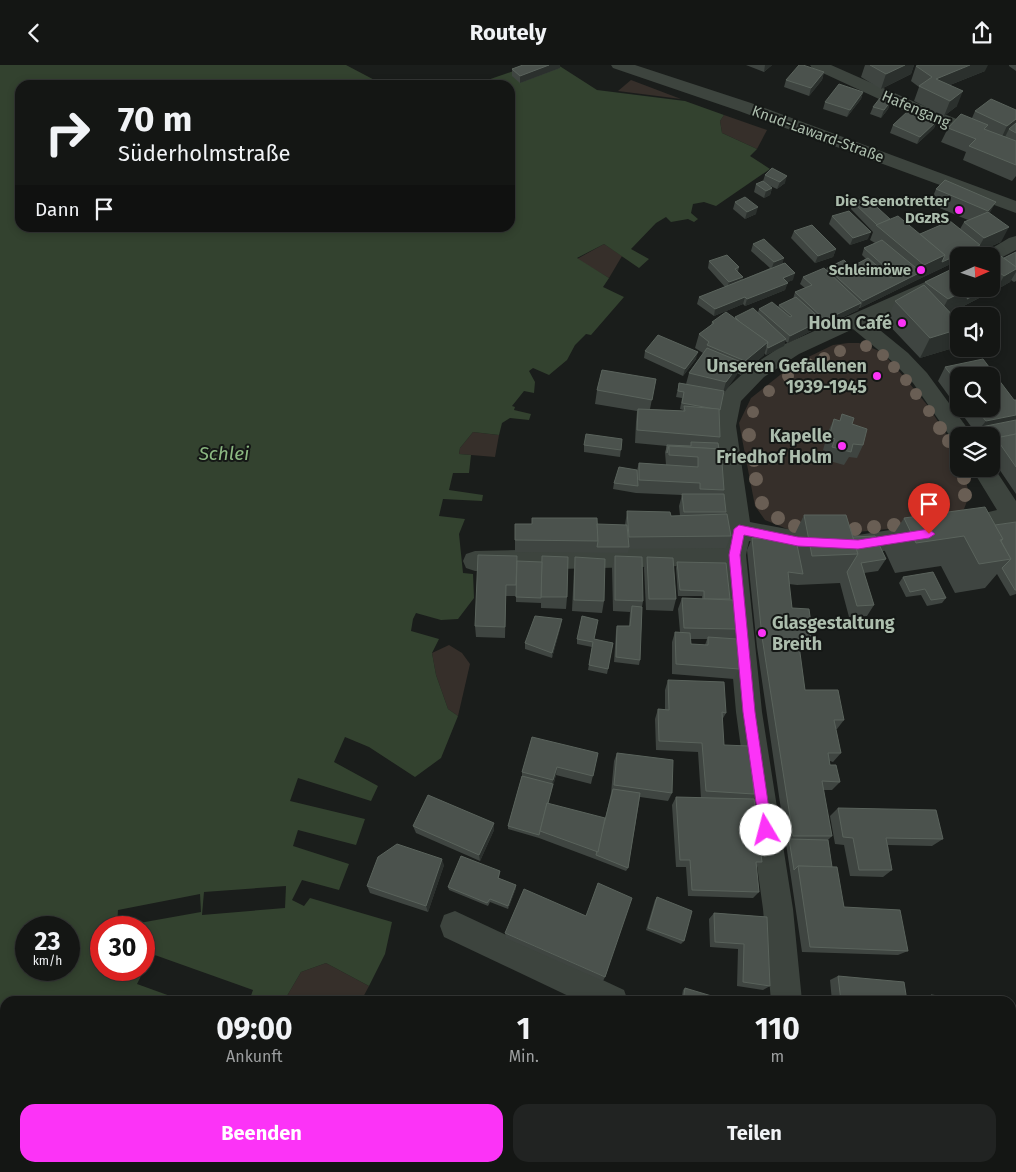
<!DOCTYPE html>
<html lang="de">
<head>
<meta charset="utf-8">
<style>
  body { margin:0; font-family:"Fira Sans",sans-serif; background:#212322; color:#f1f3f6; height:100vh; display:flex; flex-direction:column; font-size:19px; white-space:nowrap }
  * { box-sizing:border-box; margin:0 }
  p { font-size:16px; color:#9d9fa0 }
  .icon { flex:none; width:28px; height:28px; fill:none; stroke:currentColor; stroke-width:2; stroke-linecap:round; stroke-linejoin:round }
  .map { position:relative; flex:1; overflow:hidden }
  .panel { position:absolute; left:0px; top:931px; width:1016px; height:176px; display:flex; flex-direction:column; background:#141614; border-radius:15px 15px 0 0; box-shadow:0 2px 8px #0003,0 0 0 1px #333534 }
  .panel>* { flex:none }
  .top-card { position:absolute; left:15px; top:15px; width:500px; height:152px; border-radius:15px; box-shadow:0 2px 8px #0003,0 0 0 1px #333534; background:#141614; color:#f1f3f6; overflow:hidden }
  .needle { width:32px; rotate:87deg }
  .tools { position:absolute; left:950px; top:182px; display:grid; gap:10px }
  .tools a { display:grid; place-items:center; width:50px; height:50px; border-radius:10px; background:#141614; box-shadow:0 2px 8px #0003,0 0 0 1px #333534; font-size:25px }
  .speed { position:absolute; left:15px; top:851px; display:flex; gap:10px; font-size:25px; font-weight:700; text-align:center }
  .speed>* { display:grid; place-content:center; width:65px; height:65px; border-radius:50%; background:#141614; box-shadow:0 2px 8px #0003,0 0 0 1px #333534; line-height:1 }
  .speed small { font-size:12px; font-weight:400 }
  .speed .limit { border:8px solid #d22; background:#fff; color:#111 }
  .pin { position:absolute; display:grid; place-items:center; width:42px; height:42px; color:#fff; margin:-51px -21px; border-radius:50% 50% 50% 0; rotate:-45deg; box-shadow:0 0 5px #0007 }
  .pin .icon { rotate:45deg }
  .me { position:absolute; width:55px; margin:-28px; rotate:352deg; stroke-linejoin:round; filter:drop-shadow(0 0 4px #0008) }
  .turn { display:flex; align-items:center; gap:18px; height:105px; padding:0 20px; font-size:22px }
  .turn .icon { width:65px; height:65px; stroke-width:2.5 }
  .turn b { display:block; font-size:35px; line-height:42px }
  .then { display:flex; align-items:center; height:48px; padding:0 20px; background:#0003; gap:10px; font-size:19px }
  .eta { display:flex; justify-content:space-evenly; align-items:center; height:85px; text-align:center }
  .eta b { font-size:30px; font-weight:700; line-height:35px }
  .action { display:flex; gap:10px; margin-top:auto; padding:10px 20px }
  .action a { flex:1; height:58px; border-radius:15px; background:#fc33f7; color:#fff; font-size:20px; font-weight:700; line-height:58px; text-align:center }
  .action a+a { background:#212322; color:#f1f3f6 }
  header { display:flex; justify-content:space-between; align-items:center; height:65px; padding:0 20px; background:#141614; font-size:22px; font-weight:700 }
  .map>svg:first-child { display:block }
  .green { fill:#362f2a }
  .water { fill:#33422f; fill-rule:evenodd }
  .pier { fill:#1a1d1b }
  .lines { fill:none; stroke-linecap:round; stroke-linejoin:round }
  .street { fill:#3d443e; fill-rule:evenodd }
  .tree { fill:#695e54 }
  .wall { fill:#3f4541; fill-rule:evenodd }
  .shaded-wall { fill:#2b302d }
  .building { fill:#4b524d; stroke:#5a635c }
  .route { fill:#fc33f7; stroke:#a421a1 }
  .poi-dot { fill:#fc33f7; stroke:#151816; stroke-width:2 }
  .labels { text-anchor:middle; stroke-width:4; stroke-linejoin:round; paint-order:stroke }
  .far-street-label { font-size:15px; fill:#acbdad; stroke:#151816 }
  .far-poi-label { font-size:15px; font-weight:bold; fill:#acbdad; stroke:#151816; text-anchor:end }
  .poi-label { font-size:18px; font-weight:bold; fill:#acbdad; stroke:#151816; text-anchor:end }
  .water-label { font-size:19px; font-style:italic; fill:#8cb982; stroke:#151816 }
</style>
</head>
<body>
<header><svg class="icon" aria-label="back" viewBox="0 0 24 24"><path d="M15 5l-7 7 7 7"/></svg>Routely<svg class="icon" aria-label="share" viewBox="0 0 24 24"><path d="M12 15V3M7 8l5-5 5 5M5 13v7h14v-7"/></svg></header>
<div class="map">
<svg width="1016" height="1107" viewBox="0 0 1016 1107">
  <rect width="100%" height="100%" fill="#1a1d1b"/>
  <!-- green -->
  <g class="green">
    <polygon points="631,15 681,34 618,26"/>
    <polygon points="724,50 767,65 757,84 722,68 720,56"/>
    <polygon points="604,179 622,191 609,213 577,194"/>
    <polygon points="848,278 859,278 882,287 905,313 928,341 959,389 959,404 964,404 969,431 964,444 955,452 910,462 846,468 792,466 765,455 755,441 739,358 751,333 794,299 833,280"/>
    <polygon points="473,367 499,370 495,392 459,389 460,383"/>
    <polygon points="449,580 462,588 470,599 458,651 448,644 436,610 432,588"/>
    <polygon points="326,898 369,921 361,936 284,936 301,907"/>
  </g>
  <!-- water -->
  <path class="water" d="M0,0H346L384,20H20V162H510V20H473L531,0H558L597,25L685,36L724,50L720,56L722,68L757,84L750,91L770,104L716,141L704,137L693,139L691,148L698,154L694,157L688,154L671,157L666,152L656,158L631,184L649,194L639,203L604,179L577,193L609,213L603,222L624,232L591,270L586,269L575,280L567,295L549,310L533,303L529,306L535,317L534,328L524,326L512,341L515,342L514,345L531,349L529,355L510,353L502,358L499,370L473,367L460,383L459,389L471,390L469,408H453L449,425L483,430L482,436L443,434L439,451L465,454L459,469L463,508L473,509L474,533L458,554L441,555L416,548L413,554L411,566L439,574L432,588L436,610L448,644L458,651L441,693L415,712L369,682L345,672L334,697L378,721L371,736L298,713L290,736L365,754L356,780L298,765L293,781L349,799L339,825L302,815L292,835L304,841L310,833L392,857L385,889L369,921L326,898L301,907L284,936H5V1102L281,1103L279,1107H0ZM26,862H69V905H26ZM101,862H144V905H101Z"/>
  <!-- pier -->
  <g class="pier">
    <polygon points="286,821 285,843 202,850 204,827"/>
    <polygon points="200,829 201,847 117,862 118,845"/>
    <polygon points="152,889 253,925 249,936 184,936 137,919"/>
  </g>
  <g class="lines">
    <!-- street -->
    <g class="street">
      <polygon points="611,0 635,0 751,38 1016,136 1016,148 739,46 613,3"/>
      <polygon points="810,0 831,0 917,38 1016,78 1016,89 905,46 812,3"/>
      <polygon points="1016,171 1016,185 991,198 991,191 982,191 984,188 1009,173"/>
      <polygon points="959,202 959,216 870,257 908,288 927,308 973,371 959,371 959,378 954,377 913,318 894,298 853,264 799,289 764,312 741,336 736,361 750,457 798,466 858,470 922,460 930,463 934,470 930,477 922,480 858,490 798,486 749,476 746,490 762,647 793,844 802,936 771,936 763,844 736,647 723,500 475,506 466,503 463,496 466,489 475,486 724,480 727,464 714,361 720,333 723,327 750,302 785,279"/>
      <path d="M991,398L1016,436V466C993,458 972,477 951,470L947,463L951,456L997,445L972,404H991Z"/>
      <polygon points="455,846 624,925 628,936 579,936 444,872 440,861 444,850"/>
      <polygon points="1011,1023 1016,1024 1016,1056 1011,1055"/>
      <rect x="780" y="1102" width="34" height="5"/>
    </g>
  </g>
  <!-- trees -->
  <g class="tree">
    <circle cx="866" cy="281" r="6"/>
    <circle cx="840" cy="286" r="6"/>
    <circle cx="883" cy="290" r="6"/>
    <circle cx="824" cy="293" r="6"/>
    <circle cx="808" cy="299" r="6"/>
    <circle cx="894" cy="302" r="6"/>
    <circle cx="788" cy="311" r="6"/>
    <circle cx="906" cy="315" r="6"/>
    <circle cx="769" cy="326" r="6"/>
    <circle cx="916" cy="329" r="6"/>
    <circle cx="929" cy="346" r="6"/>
    <circle cx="753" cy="347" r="6"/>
    <circle cx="940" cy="363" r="7"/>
    <circle cx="749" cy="370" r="7"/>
    <circle cx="949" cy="376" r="7"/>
    <circle cx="754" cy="395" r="7"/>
    <circle cx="964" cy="413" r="7"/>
    <circle cx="756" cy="414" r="7"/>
    <circle cx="965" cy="430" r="7"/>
    <circle cx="762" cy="438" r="7"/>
    <circle cx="778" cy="453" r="7"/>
    <circle cx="894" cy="460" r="7"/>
    <circle cx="795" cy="461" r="7"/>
    <circle cx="874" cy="462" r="7"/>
    <circle cx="855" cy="464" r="7"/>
  </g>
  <!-- wall -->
  <g class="wall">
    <polygon points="523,0 560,0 560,3 520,18 512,11 512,4"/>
    <polygon points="746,0 772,0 764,7"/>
    <polygon points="865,0 914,0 911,9 881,24 861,12"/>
    <polygon points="1009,0 1016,0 1016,6 1009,1"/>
    <polygon points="916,1 985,6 950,20 957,41 944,51 914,36 919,22 911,16"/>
    <polygon points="824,7 822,15 809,31 784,22 786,15"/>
    <polygon points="863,27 861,34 847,52 823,44 825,37"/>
    <polygon points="890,37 888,44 881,53 870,49 873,42"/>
    <polygon points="1016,45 1016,111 1012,116 963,95 966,87 941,77 948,63 972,53 975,46"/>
    <polygon points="937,56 934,63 917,79 890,68 893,60"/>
    <polygon points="765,110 785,118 777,124 768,120 772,123 770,130 764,133 754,127 756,119 763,116"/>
    <polygon points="945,115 990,148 1001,177 968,191 959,191 959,195 917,215 860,243 859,243 858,245 822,262 820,260 819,262 788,278 785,276 784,281 766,290 764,288 764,290 741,310 737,308 723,330 719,348 720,372 718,378 724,425 723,429 726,447 726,449 731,471 726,483 629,484 628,488 515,487 515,459 625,460 627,446 671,451 680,451 679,441 682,430 636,428 613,424 614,418 637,405 639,398 666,400 665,387 667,381 635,378 636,357 637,346 595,339 597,325 656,314 650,344 683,346 683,345 680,344 682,333 676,332 679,318 686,319 689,308 703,288 695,283 699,269 711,260 712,257 735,253 735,252 758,247 759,244 778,242 779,240 793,234 795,227 805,223 800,219 803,212 826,205 827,203 851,202 866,194 862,190 864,183 875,178 870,175 873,167 851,144 853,137 890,154 920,169 960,164 964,157 968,155 930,139 936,124"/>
    <polygon points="735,137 756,149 745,154 733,144"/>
    <polygon points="832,151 868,174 850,180 829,159"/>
    <polygon points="794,166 836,184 833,192 815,198 791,173"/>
    <polygon points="753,179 783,198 793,215 787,217 785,225 745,241 743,239 714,251 697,239 699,232 725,222 708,203 709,196 739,202 738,206 742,215 770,203 751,186"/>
    <polygon points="1016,187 1016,216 1014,217 1011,215 1010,217 996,225 992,222 989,228 950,248 959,257 959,272 953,283 920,293 886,257 895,236 924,220 925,217 959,224 991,224 991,192 1004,193"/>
    <polygon points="645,286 696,294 683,311 644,293"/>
    <path d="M945,302L1014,335H1016V429L991,392V371H978L938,316ZM959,311L991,344H959Z"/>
    <polygon points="842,349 852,359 863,380 857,393 849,392 844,400 826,395 828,387 823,385 828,367 834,354 840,356"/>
    <polygon points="622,374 620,392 584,387 584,380"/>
    <polygon points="804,450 853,472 886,494 878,506 864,508 874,540 867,551 849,552 840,518 797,520 789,519 792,543 813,574 806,585 799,584 805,625 844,655 837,664 836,664 841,688 833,697 830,696 830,700 840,717 832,725 823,725 832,771 828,775 832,802 844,842 908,886 898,890 802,887 757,582 747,485 752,473 792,475"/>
    <polygon points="904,453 995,460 1016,457 1016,529 1010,531 997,509 985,523 955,528 941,501 895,508 884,484"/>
    <polygon points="615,491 643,536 642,542 640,595 639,600 614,597 616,566 617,561 629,561 630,547 613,546 612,503"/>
    <polygon points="575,492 604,536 602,548 572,546 574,503"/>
    <polygon points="647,492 676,534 673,546 646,545 644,503"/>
    <polygon points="517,496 567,532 566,544 541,543 541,538 516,537 516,531 506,531 505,573 476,572 475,561"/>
    <path d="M677,497L730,534L736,564L732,574L739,604L734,614L672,609V577L675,567H680L678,544L682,533L702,534V531H678L676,503ZM690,574H707L705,580L691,579Z"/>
    <polygon points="903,512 946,533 942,538 927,541 921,530 906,532 899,518"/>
    <polygon points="561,560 552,593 525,584 525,578"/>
    <polygon points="577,574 594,574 613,578 607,609 588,605 592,582 577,579"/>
    <polygon points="668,615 726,648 722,655 724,680 754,729 750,734 762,797 756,803 759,827 753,833 688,831 686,802 676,802 672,740 676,732 701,733 698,687 656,685 655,654 658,644 665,645 665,625"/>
    <polygon points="598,688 591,719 556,710 548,738 601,772 611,728 614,696 617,688 672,728 668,736 640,732 628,803 626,806 595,794 539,773 508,764 508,761 522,711 522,707"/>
    <polygon points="838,743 943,774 932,781 888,780 892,805 883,812 850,811 844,780 835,779 830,751"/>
    <polygon points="413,761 494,765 480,796 416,768"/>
    <polygon points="444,800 428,847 370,828 367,821"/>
    <polygon points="500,806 499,813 516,820 516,823 508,844 490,837 488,841 449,825 448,822"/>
    <polygon points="657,832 684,876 681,879 646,865 655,835"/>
    <polygon points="714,848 767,852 770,921 763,925 737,921 738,884 710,882 709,854"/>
    <polygon points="505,868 605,912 603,916 506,873"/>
    <polygon points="838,911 907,936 832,936 830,915"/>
    <polygon points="685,923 714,936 681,936 683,925"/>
    <polygon points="931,930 963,936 925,936 925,932"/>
    <polygon points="1011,940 1016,941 1016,1001 1011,1000"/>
    <rect x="709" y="1102" width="70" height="5"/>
  </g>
  <!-- shaded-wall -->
  <g class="shaded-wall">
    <polygon points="549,0 560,0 560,3 520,18 520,11"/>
    <polygon points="765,0 772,0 764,7"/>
    <polygon points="905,0 914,0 911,9 881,24 886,9"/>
    <polygon points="970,0 988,0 985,6 932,27 936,14"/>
    <polygon points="824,7 822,15 809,31 811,23"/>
    <polygon points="963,26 957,41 944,51 950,36"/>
    <polygon points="863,27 861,34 847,52 850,45"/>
    <polygon points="890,37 888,44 881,53 884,45"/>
    <polygon points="1016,54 1016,62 1009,64 1005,72 1000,76 1007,61"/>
    <polygon points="937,56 934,63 917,79 920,72"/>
    <polygon points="787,111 785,118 777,124 780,117"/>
    <polygon points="772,123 770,130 764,133 766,126"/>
    <polygon points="996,137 988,151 980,161 988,146"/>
    <polygon points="758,142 756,149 745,154 747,147"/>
    <polygon points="1009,162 1001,177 968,191 959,191 959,195 917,215 860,243 863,236 921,207 924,200 945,190 980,180 984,173"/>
    <polygon points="871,167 868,174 850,180 853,173"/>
    <polygon points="836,184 833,192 815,198 818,191"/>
    <polygon points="784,193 782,200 771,205 774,197"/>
    <polygon points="1016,204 1016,207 1010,217 996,225 1004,211"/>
    <polygon points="795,208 793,215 781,220 783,213"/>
    <polygon points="743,212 741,219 727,224 729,217"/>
    <polygon points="997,213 989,228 975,235 982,224 991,224 991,217"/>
    <polygon points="788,218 785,225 745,241 747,234"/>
    <polygon points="968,224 973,224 979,228 975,235 937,255 948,234"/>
    <polygon points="745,232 743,239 714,251 715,244"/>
    <polygon points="861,238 858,245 822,262 825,255"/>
    <polygon points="822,255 819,262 788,278 790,271"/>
    <polygon points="959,264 959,272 953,283 920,293 930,273"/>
    <polygon points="786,274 784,281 766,290 768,283"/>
    <polygon points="768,277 764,290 741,310 745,296"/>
    <polygon points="698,287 696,294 683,311 685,304"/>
    <polygon points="741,297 737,310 722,331 726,317"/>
    <polygon points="1016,349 1016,357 981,362 986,356"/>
    <polygon points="562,554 561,560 552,593 552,588"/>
    <polygon points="557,702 556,710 541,767 553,715"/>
    <polygon points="494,758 494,765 480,796 479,790"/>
    <polygon points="442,794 444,800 428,847 426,841"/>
    <polygon points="516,820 516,823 508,844 508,841"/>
  </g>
  <!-- building -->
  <g class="building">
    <polygon points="523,0 549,0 520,11 512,4"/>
    <polygon points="799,0 803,0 824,7 811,23 786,15"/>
    <polygon points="870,0 905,0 886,9"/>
    <polygon points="920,0 970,0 936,14 963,26 950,36 919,21 932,12 916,1"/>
    <polygon points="839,19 863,27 850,45 825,37"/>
    <polygon points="880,33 890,37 884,45 873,42"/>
    <polygon points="991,34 1016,45 1016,54 1007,61 975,46"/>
    <polygon points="909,45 937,56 920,72 893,60"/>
    <polygon points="961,49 988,60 984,64 1016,76 1016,100 969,81 976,74 948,63"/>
    <polygon points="1016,58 1016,68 1009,64"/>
    <polygon points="772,103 787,111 780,117 765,110"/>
    <polygon points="945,115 996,137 988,146 936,124"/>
    <polygon points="763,116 772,123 766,126 756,119"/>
    <polygon points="745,132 758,142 747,147 735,137"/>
    <polygon points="867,133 890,154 877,160 853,137"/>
    <polygon points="849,146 871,167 853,173 832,151"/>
    <polygon points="988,147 1009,162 984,173 964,157"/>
    <polygon points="898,151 945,190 924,200 876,160"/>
    <polygon points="950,156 980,180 942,197 945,190 920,169"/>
    <polygon points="812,160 836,184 818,191 794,166"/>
    <polygon points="764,174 784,193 774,197 753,179"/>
    <polygon points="882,175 921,207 863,236 827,203 844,195 851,202 868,193 891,213 895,211 864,183"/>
    <polygon points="1016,187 1016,202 1004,193"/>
    <polygon points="998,189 1016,202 1016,204 1004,211 991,201 991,192"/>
    <polygon points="727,190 739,202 735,204 743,212 729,217 709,196"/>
    <polygon points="785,198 795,208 783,213 788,218 747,234 745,232 715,244 699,232"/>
    <polygon points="824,203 861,238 825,255 795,227 812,220 803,212"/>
    <polygon points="952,204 959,209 959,224 968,224 948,234 925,217"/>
    <polygon points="991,209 997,213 991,217"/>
    <polygon points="924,220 959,257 959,264 930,273 895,236"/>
    <polygon points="973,224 979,228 967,234"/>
    <polygon points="796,232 822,255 790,271 759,244 772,237 790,252 792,251 779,240"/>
    <polygon points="753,243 786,274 768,283 767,281 768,277 741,258 735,252"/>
    <polygon points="726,247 768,277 745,296 707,280 709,277 699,269 714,258 712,257"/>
    <polygon points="658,270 698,287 685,304 645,286"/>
    <polygon points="707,283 741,297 726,317 689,308"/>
    <polygon points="983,294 1014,335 1016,335 1016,350 986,356 976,344 991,344 991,311 959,311 959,320 945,302"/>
    <polygon points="602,305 656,314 652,335 597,325"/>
    <polygon points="679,318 724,326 720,345 682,338 684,327 678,326"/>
    <polygon points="684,341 719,344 720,372 637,365 638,344 685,346"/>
    <polygon points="842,349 854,353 852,359 867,364 863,380 853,379 851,387 832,382 835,374 829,372 834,354 840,356"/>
    <polygon points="1016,355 1016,369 996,373 994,376 991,377 991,371 987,371 981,362"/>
    <polygon points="586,369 622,374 621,385 584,380"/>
    <polygon points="1016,369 1016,402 996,373"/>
    <polygon points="691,377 718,378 719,384 669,381 667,388 667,380 691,381"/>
    <polygon points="669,381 721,384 724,425 700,424 700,418 639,415 639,398 698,402 698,392 669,390"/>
    <polygon points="619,402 637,405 638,421 614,418"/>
    <polygon points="682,429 724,429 726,447 684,447"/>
    <polygon points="985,442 1003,474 1000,475 1011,494 979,499 964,471 916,478 904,453"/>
    <polygon points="627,446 670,447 671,451 727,449 731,471 629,472"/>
    <polygon points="804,450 846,450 858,489 812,491"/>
    <polygon points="532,453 597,453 598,476 515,475 515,459 532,459"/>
    <polygon points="1016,457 1016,525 1015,525 1002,503 1011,494 1001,476 1003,474 995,460"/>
    <polygon points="597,459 627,460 629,482 597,482 598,476"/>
    <polygon points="875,471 886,494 861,498 874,540 857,541 847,507 858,489 853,472"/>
    <polygon points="752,473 796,475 803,509 788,507 792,543 809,544 813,574 798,573 805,625 838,625 844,655 834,655 841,688 828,688 830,700 836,700 840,717 822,716 832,771 793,771 762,572"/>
    <polygon points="478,490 517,491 516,520 506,520 505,562 475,561"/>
    <polygon points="542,491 568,492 567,532 541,532"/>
    <polygon points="615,491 642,492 643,536 615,535"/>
    <polygon points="575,492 605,494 604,536 574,535"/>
    <polygon points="647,492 673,493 676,534 649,534"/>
    <polygon points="517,496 542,497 541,533 516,532"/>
    <polygon points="677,497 726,498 730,534 704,534 704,526 680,525"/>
    <polygon points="933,507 946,533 931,535 925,524 910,527 903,512"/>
    <polygon points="682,533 733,535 736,564 684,563"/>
    <polygon points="632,541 642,542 640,595 616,592 617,561 630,561"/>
    <polygon points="535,551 562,554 552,588 525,578"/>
    <polygon points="582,551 598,555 594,574 613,578 608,604 589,600 593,577 577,574"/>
    <polygon points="675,567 690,568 691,579 708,580 708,572 737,574 739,604 676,599"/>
    <polygon points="668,615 724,617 726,648 722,647 724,680 749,681 754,729 706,726 702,678 659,676 658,644 669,645"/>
    <polygon points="532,672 598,688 593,711 557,702 553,715 522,707"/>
    <polygon points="617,688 673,695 672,728 614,720"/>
    <polygon points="522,711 553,719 548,738 547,738 539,770 508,761"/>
    <polygon points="613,724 640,728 628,803 596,790"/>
    <polygon points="428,730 494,758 479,790 413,761"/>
    <polygon points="676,732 754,734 762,797 756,797 759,827 692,825 690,795 680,795"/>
    <polygon points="547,738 605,753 598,787 540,766"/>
    <polygon points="838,743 936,745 943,774 886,773 892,805 859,805 853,773 843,772"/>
    <polygon points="789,774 828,775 832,802 798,801 794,805"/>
    <polygon points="397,779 442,794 426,841 367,821 378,792"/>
    <polygon points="461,791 500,806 498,813 516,820 508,841 490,834 487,838 448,822"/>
    <polygon points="798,801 837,802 844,842 900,845 908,886 810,882"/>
    <polygon points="598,818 632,833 605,912 505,868 524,824 586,851"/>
    <polygon points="657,832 692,846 684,876 648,863"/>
    <polygon points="714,848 767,852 770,921 743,917 744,879 715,877"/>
    <polygon points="838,911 904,917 907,936 841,936"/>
    <polygon points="685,923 715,932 714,936 683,936"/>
    <polygon points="931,930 962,934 963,936 931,936"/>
    <polygon points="1011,940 1016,941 1016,998 1011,997"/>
    <rect x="715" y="1102" width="64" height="5"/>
  </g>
  <!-- route -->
  <polygon class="route" points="739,460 798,472 858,475 929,464 935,469 929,473 858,484 798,481 744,470 740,490 755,647 772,765 771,770 766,772 761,770 760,765 743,647 729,490 734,464"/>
  <!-- markers -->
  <g class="poi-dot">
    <circle cx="959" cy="145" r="5"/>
    <circle cx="921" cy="205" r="5"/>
    <circle cx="902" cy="258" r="5"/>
    <circle cx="877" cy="311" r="5"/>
    <circle cx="842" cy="381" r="5"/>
    <circle cx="762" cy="568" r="5"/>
  </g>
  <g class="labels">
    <!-- far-street labels -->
    <g class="far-street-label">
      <text transform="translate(916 44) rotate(23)" y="5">Hafengang</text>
      <text transform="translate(818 69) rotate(20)" y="5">Knud-Laward-Straße</text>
    </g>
    <!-- far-poi labels -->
    <g class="far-poi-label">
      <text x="949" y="141">Die Seenotretter<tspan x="949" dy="17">DGzRS</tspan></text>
      <text x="911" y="210">Schleimöwe</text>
    </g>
    <!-- poi labels -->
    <g class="poi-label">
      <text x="892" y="264">Holm Café</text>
      <text x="867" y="307">Unseren Gefallenen<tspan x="867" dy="21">1939-1945</tspan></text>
      <text x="832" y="377">Kapelle<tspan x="832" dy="21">Friedhof Holm</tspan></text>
      <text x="772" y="564" text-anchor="start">Glasgestaltung<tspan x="772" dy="21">Breith</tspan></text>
    </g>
    <!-- water labels -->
    <g class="water-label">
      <text x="224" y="395">Schlei</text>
    </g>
  </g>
</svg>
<div class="tools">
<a><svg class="needle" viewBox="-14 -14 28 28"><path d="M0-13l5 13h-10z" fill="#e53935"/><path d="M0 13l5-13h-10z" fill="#9d9fa0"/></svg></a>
<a><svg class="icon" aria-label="sound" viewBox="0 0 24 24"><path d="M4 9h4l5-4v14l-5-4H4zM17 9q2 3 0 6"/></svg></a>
<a><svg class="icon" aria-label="search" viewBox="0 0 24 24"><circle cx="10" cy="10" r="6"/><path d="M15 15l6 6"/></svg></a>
<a><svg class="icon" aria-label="layers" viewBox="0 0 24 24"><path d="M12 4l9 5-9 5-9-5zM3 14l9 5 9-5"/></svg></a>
</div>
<div class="speed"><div>23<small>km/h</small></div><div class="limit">30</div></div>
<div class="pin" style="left:929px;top:469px;background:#d93025"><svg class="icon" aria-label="arrive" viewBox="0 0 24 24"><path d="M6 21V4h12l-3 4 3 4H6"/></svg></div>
<svg class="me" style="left:766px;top:765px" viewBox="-20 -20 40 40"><circle r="19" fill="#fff"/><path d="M0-13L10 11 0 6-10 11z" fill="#fc33f7"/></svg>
<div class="top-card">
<div class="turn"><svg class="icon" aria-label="right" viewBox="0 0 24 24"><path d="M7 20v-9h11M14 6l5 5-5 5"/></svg><div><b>70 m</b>Süderholmstraße</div></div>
<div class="then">Dann<svg class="icon" aria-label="arrive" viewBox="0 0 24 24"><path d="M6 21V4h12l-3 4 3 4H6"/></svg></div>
</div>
<section class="panel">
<div class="eta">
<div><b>09:00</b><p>Ankunft</p></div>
<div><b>1</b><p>Min.</p></div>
<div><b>110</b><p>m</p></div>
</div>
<div class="action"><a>Beenden</a><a>Teilen</a></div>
</section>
</div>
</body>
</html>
